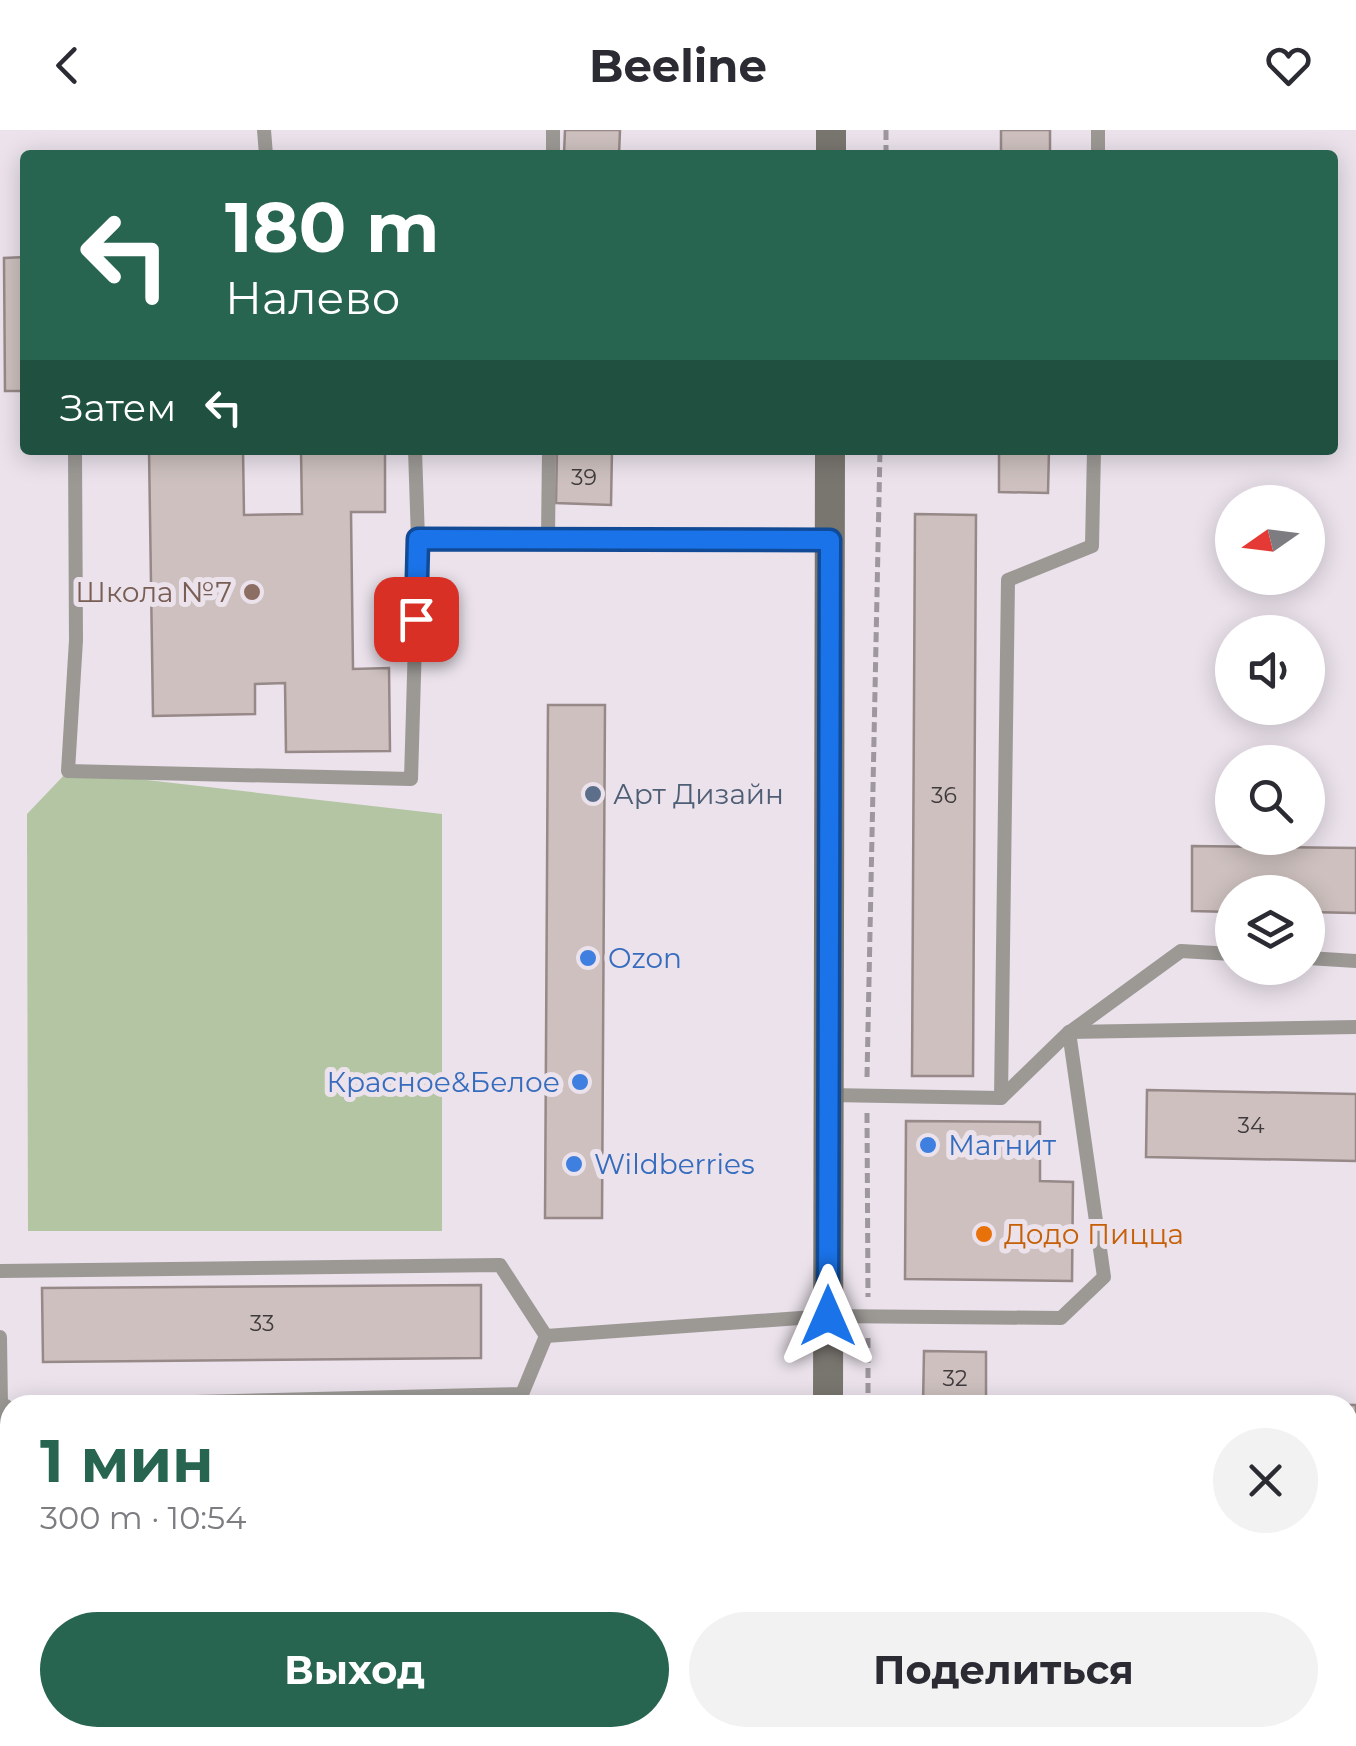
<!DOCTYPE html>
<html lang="ru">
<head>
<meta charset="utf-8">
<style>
  body { margin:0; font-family:Montserrat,sans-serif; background:#f2f2f3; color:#2b2b33; height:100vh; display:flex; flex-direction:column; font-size:38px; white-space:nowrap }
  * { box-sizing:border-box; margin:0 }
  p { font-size:32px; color:#7c7c81 }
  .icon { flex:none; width:55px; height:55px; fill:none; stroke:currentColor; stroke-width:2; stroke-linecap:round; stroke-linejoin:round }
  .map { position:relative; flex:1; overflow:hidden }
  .details { position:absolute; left:0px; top:1265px; width:1358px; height:352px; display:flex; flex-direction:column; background:#fff; border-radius:30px 30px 0 0; box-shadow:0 5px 25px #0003 }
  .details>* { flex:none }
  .hud { position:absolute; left:20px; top:20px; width:1318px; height:305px; border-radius:10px; box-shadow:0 5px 25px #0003; background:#286550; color:#fff; overflow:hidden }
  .needle { width:65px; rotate:256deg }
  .controls { position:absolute; left:1215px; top:355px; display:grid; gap:20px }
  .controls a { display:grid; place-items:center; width:110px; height:110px; border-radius:50%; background:#fff; box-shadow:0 5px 25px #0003; font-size:50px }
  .pin { position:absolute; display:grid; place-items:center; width:85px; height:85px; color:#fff; margin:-42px; border-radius:20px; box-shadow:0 5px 15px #0006 }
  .me { position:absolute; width:110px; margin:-55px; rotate:0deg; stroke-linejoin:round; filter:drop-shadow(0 0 8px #0008) }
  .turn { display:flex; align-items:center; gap:35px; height:210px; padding:0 40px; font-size:45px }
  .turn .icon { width:130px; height:130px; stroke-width:2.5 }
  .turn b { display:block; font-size:70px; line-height:85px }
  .then { display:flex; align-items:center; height:95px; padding:0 40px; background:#0003; gap:20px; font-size:38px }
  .round { display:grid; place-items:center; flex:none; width:105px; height:105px; border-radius:52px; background:#f2f2f3 }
  .summary { display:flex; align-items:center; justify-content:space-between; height:170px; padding:0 40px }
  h1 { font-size:60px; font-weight:700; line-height:75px; color:#286550 }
  .button { display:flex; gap:20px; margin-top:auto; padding:20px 40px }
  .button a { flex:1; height:115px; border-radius:60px; background:#286550; color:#fff; font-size:40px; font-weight:700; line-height:115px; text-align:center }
  .button a+a { background:#f2f2f3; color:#2b2b33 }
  header { display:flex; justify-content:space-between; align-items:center; height:130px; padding:0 40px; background:#fff; font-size:45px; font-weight:700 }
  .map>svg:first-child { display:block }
  .green { fill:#b3c5a2 }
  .building { fill:#cdc0be; stroke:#968988; stroke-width:2.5 }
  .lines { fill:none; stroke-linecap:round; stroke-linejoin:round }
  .path { stroke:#9e979e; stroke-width:5; stroke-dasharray:10 5; stroke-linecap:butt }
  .lane { stroke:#9c9995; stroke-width:14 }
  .secondary { stroke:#79756f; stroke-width:30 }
  .route-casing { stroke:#114b97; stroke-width:25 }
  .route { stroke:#1a73e8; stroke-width:18 }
  .education-dot { fill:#8d6e63; stroke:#ebe2eb; stroke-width:4 }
  .service-dot { fill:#5c6f8a; stroke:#ebe2eb; stroke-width:4 }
  .shop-dot { fill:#3f7fe0; stroke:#ebe2eb; stroke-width:4 }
  .food-dot { fill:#e8710a; stroke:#ebe2eb; stroke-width:4 }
  .labels { text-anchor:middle; stroke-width:10; stroke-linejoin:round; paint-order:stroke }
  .number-label { font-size:22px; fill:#3f3a3c }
  .education-label { font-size:28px; fill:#785e54; stroke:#ebe2eb; text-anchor:end }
  .service-label { font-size:28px; fill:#4e5e75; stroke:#ebe2eb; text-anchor:start }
  .shop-label { font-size:28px; fill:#366cbe; stroke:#ebe2eb; text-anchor:start }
  .food-label { font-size:28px; fill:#c56008; stroke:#ebe2eb; text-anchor:start }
</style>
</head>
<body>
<header><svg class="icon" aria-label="back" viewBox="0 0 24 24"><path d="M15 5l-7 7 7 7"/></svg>Beeline<svg class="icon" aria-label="heart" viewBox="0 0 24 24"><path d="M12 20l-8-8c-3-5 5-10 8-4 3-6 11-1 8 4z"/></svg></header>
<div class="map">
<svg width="1356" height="1616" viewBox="0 0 1356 1616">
  <rect width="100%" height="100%" fill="#ebe2eb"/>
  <!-- green -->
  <polygon class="green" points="68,641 442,684 442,1101 28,1101 27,684"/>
  <!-- building -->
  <g class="building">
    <polygon points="565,0 620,0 619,25 564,25"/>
    <rect x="1001" y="0" width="49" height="25"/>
    <polygon points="25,127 25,261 5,261 4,128"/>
    <polygon points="149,320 243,320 244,385 302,384 301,320 385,320 385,382 351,382 353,539 389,538 390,621 286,622 285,553 255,554 255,584 153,586"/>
    <polygon points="557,320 612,320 611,375 556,373"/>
    <polygon points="999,320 1049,320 1048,363 999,362"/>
    <polygon points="915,384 976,385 973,946 912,946"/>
    <polygon points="548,575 605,575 602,1088 545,1088"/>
    <polygon points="1192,716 1356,718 1356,783 1308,782 1308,762 1232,762 1232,782 1192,781"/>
    <polygon points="1147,960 1356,964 1356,1031 1146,1027"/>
    <polygon points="906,991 1040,992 1040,1051 1073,1052 1072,1151 905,1149"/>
    <polygon points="481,1155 481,1228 43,1232 42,1158"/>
    <polygon points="924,1221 986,1222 986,1275 923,1275"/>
    <polygon points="1261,1273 1356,1275 1356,1332 1348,1332 1348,1275"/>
    <rect x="1348" y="1405" width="8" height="59"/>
    <rect x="110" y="1608" width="77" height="8"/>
    <rect x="918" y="1608" width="62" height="8"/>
  </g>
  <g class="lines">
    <!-- path -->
    <g class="path">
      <polyline points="886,25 886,0"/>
      <polyline points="867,947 880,320"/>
      <polyline points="867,983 868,1167"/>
      <polyline points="868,1208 868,1275"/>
      <polyline points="870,1608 870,1616"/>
    </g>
    <!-- lane -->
    <g class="lane">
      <polyline points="264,0 266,25"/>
      <polyline points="553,25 553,0"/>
      <polyline points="1098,25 1098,0"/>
      <polyline points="75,320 76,510 68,641 411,649 418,409 415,320"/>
      <polyline points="548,408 549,320"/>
      <polyline points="418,409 829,410"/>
      <polyline points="1308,828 1356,831"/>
      <polyline points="1069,902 1356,897"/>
      <polyline points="1070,902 1181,821 1232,824"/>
      <polyline points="1001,968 1008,450 1092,416 1094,320"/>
      <polyline points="0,1141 500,1135 546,1206"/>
      <polyline points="546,1206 828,1186 1061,1188 1104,1147 1069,902 1001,968 829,965"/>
      <polyline points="0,1207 1,1277 6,1276"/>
      <polyline points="69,1275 522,1264 546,1206"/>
      <polyline points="0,1542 1,1277"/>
    </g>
    <!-- secondary -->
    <g class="secondary">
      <polyline points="831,25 831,0"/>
      <polyline points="828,1275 830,320"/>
      <polyline points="827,1616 827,1608"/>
    </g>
  </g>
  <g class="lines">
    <!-- route casing -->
    <g class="route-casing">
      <polyline id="route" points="416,489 418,409 830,410 828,1186"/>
    </g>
    <!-- route -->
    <use href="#route" class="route"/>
  </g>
  <!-- markers -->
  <circle class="education-dot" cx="252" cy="462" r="10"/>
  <circle class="service-dot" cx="593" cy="664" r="10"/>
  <g class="shop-dot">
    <circle cx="588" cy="828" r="10"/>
    <circle cx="580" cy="952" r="10"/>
    <circle cx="928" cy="1015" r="10"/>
    <circle cx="574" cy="1034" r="10"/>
  </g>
  <circle class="food-dot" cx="984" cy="1104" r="10"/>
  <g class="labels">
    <!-- number labels -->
    <g class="number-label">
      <text x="584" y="355">39</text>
      <text x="944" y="673">36</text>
      <text x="1251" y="1003">34</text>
      <text x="262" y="1201">33</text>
      <text x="955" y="1256">32</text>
    </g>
    <!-- education labels -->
    <g class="education-label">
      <text x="232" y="472">Школа №7</text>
    </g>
    <!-- service labels -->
    <g class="service-label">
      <text x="613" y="674">Арт Дизайн</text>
    </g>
    <!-- shop labels -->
    <g class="shop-label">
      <text x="608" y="838">Ozon</text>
      <text x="560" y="962" text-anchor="end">Красное&amp;Белое</text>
      <text x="948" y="1025">Магнит</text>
      <text x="594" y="1044">Wildberries</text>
    </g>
    <!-- food labels -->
    <g class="food-label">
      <text x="1004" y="1114">Додо Пицца</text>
    </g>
  </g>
</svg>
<div class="controls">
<a><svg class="needle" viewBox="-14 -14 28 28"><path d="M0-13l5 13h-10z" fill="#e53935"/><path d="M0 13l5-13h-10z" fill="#7c7c81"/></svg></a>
<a><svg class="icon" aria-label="sound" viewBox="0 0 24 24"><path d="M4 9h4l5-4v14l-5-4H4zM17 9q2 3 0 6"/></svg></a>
<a><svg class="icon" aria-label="search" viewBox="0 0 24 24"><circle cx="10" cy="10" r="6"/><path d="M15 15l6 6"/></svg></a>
<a><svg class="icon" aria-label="layers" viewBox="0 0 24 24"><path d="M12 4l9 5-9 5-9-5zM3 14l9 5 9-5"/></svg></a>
</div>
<div class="pin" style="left:416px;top:489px;background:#d93025"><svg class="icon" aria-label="arrive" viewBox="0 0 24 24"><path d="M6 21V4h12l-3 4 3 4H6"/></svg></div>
<svg class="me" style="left:828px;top:1186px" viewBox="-20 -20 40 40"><path d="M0-17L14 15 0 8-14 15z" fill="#1a73e8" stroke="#fff" stroke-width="4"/></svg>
<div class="hud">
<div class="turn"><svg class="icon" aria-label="left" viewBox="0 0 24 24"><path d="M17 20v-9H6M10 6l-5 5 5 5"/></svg><div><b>180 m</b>Налево</div></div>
<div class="then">Затем<svg class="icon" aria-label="left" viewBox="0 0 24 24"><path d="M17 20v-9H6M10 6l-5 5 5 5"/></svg></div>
</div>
<section class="details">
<div class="summary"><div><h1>1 мин</h1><p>300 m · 10:54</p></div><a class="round"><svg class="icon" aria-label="close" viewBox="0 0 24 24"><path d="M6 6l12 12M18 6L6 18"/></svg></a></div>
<div class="button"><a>Выход</a><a>Поделиться</a></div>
</section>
</div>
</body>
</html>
